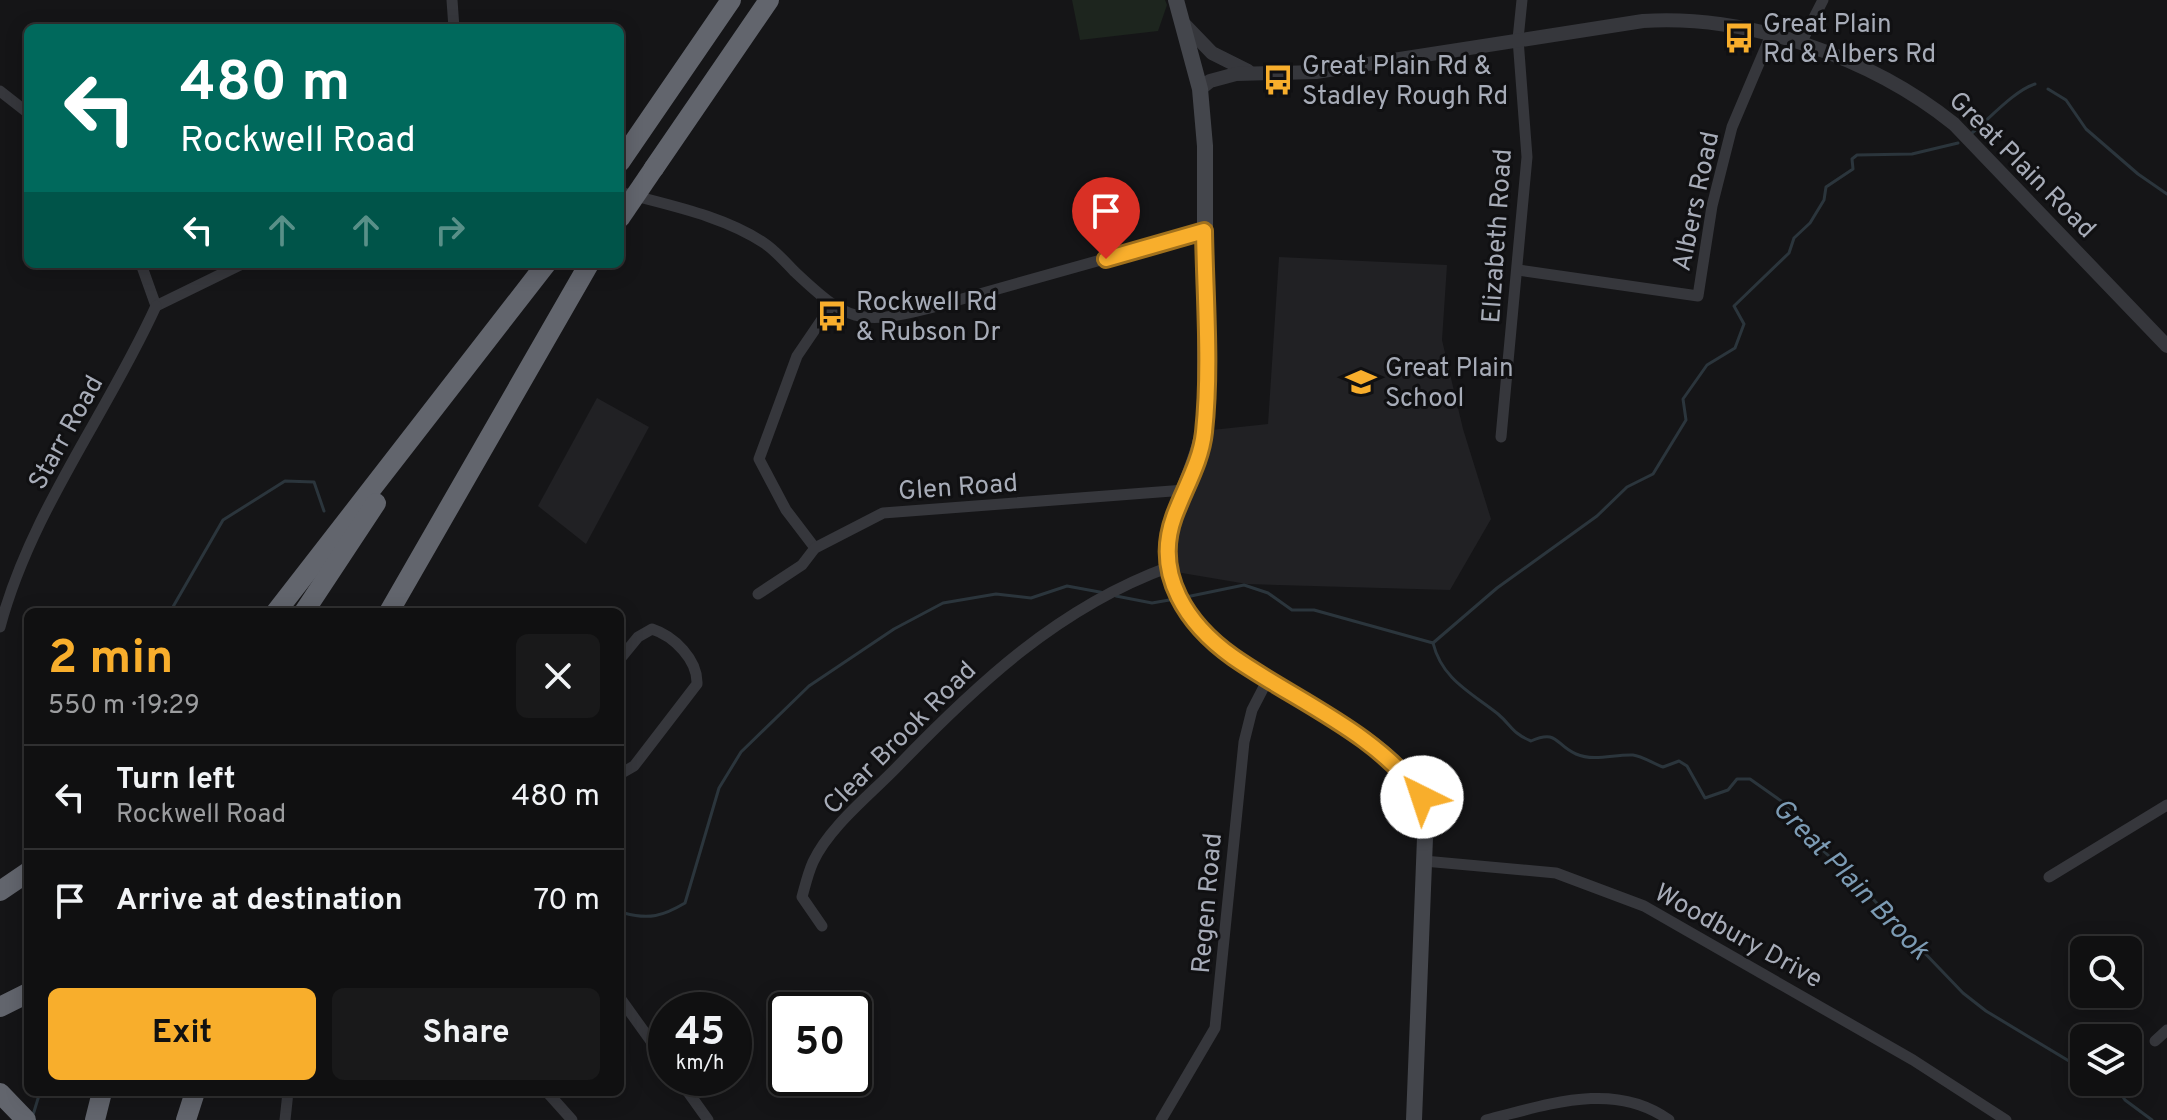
<!DOCTYPE html>
<html lang="en">
<head>
<meta charset="utf-8">
<style>
  body { margin:0; font-family:Overpass,sans-serif; background:#19191a; color:#f1f3f6; height:100vh; display:flex; flex-direction:column; font-size:30px; white-space:nowrap }
  * { box-sizing:border-box; margin:0 }
  p { font-size:26px; color:#9c9d9f }
  .icon { flex:none; width:44px; height:44px; fill:none; stroke:currentColor; stroke-width:2; stroke-linecap:round; stroke-linejoin:round }
  .map { position:relative; flex:1; overflow:hidden }
  .side { position:absolute; left:24px; top:608px; width:600px; height:488px; display:flex; flex-direction:column; background:#101011; border-radius:12px; box-shadow:0 4px 20px #0003,0 0 0 2px #303031 }
  .side>* { flex:none }
  .top-card { position:absolute; left:24px; top:24px; width:600px; height:244px; border-radius:12px; box-shadow:0 4px 20px #0003,0 0 0 2px #303031; background:#00695c; color:#fff; overflow:hidden }
  .buttons { position:absolute; left:2070px; top:936px; display:grid; gap:16px }
  .buttons a { display:grid; place-items:center; width:72px; height:72px; border-radius:12px; background:#101011; box-shadow:0 4px 20px #0003,0 0 0 2px #303031; font-size:40px }
  .speed { position:absolute; left:648px; top:992px; display:flex; gap:16px; font-size:40px; font-weight:700; text-align:center }
  .speed>* { display:grid; place-content:center; width:104px; height:104px; border-radius:50%; background:#101011; box-shadow:0 4px 20px #0003,0 0 0 2px #303031; line-height:1 }
  .speed small { font-size:20px; font-weight:400 }
  .speed .limit { border:4px solid #111; border-radius:12px; background:#fff; color:#111 }
  .pin { position:absolute; display:grid; place-items:center; width:68px; height:68px; color:#fff; margin:-82px -34px; border-radius:50% 50% 50% 0; rotate:-45deg; box-shadow:0 0 8px #0007 }
  .pin .icon { rotate:45deg }
  .me { position:absolute; width:88px; margin:-44px; rotate:319deg; stroke-linejoin:round; filter:drop-shadow(0 0 6px #0008) }
  .turn { display:flex; align-items:center; gap:28px; height:168px; padding:0 24px; font-size:36px }
  .turn .icon { width:104px; height:104px; stroke-width:2.5 }
  .turn b { display:block; font-size:56px; line-height:68px }
  .lanes { display:flex; align-items:center; height:76px; padding:0 24px; background:#0003; justify-content:center; gap:40px; direction:ltr }
  .lanes .off { opacity:.35 }
  .round { display:grid; place-items:center; flex:none; width:84px; height:84px; border-radius:12px; background:#19191a }
  .summary { display:flex; align-items:center; justify-content:space-between; height:136px; padding:0 24px }
  h1 { font-size:48px; font-weight:700; line-height:60px; color:#f8ae2c }
  .primary-button { display:flex; gap:16px; margin-top:auto; padding:16px 24px }
  .primary-button a { flex:1; height:92px; border-radius:12px; background:#f8ae2c; color:#111; font-size:32px; font-weight:700; line-height:92px; text-align:center }
  .primary-button a+a { background:#19191a; color:#f1f3f6 }
  ul { padding:0; list-style:none }
  li { display:flex; align-items:center; gap:24px; height:104px; padding:0 24px; border-top:2px solid #303031 }
  li div { flex:1 }
  li b { display:block; font-size:30px }
  li em { font-style:normal }
  .map>svg:first-child { display:block }
  .built { fill:#212124 }
  .green { fill:#1d251e }
  .lines { fill:none; stroke-linecap:round; stroke-linejoin:round }
  .stream { stroke:#2b353c; stroke-width:3 }
  .minor { stroke:#36373c; stroke-width:11 }
  .tertiary { stroke:#36373c; stroke-width:14 }
  .secondary { stroke:#44464c; stroke-width:16 }
  .motorway { stroke:#62656d; stroke-width:20 }
  .motorway-bridge { stroke:#62656d; stroke-width:20 }
  .route-casing { stroke:#a1711d; stroke-width:20 }
  .route { stroke:#f8ae2c; stroke-width:14 }
  .labels { text-anchor:middle; stroke-width:6; stroke-linejoin:round; paint-order:stroke }
  .poi-label { font-size:26px; fill:#a7acb8; stroke:#101012; text-anchor:start }
  .street-label { font-size:26px; fill:#a7acb8; stroke:#101012 }
  .water-label { font-size:28px; font-style:italic; fill:#7c9bb4; stroke:#101012 }
</style>
</head>
<body>
<div class="map">
<svg width="2167" height="1120" viewBox="0 0 2167 1120">
  <rect width="100%" height="100%" fill="#151517"/>
  <!-- built -->
  <g class="built">
    <polygon points="1279,257 1447,265 1442,340 1463,429 1491,519 1450,590 1247,584 1176,572 1179,530 1208,455 1212,430 1268,424"/>
    <polygon points="597,398 649,427 586,544 538,506"/>
  </g>
  <!-- green -->
  <polygon class="green" points="1072,0 1165,0 1167,5 1158,31 1080,40"/>
  <g class="lines">
    <!-- stream -->
    <g class="stream">
      <polyline points="2048,89 2066,100 2086,129 2138,174 2167,194"/>
      <path d="M1972,133C1990,118 2015,90 2035,84"/>
      <polyline points="1116,596 1152,603 1175,599"/>
      <polyline points="1186,597 1244,585 1268,593 1292,610 1314,610 1433,643 1497,588 1597,516 1627,487 1653,474 1686,420 1683,399 1707,365 1735,348 1744,324 1734,306 1789,253 1794,238 1810,223 1824,200 1826,187 1853,169 1852,159 1857,155 1912,154 1958,143"/>
      <polyline points="170,612 223,520 285,481 314,482 324,511"/>
      <path d="M1433,643C1442,679 1470,692 1498,714C1512,726 1512,733 1531,741C1558,729 1555,745 1576,754C1595,762 1614,754 1633,755C1642,756 1654,764 1663,767L1679,761L1687,766L1705,798L1728,790L1737,779H1750L1784,803L1811,840L1847,872L1963,993L1986,1011L2084,1070"/>
      <path d="M620,899L624,913C649,920 663,916 685,903L719,788L741,752L809,686L894,629L943,603L996,594L1031,598L1067,586L1105,593"/>
      <polyline points="2113,1082 2125,1100 2152,1120"/>
      <polyline points="33,1115 40,1092"/>
    </g>
    <!-- minor -->
    <g class="minor">
      <polyline points="452,0 454,28"/>
      <polyline points="1801,43 1823,0"/>
      <polyline points="0,91 28,113"/>
      <path d="M620,192C667,205 722,215 764,243C775,250 785,262 795,272C847,321 859,326 930,308L1204,231"/>
      <polyline points="141,264 156,306"/>
      <polyline points="1518,270 1698,296 1712,206 1732,127 1771,35"/>
      <polyline points="156,306 242,264"/>
      <polyline points="1501,437 1527,157 1518,39 1522,0"/>
      <polyline points="815,548 786,510 759,459 797,356 831,306"/>
      <polyline points="758,594 802,565 815,548 883,513 1185,490"/>
      <path d="M0,627C31,511 107,414 156,306"/>
      <path d="M620,659L638,637L652,629C674,636 698,660 697,684L634,766L620,774"/>
      <polyline points="1424,861 1556,873 1644,906 1913,1060 2006,1120"/>
      <polyline points="2049,877 2167,805"/>
      <path d="M822,926L802,897C805,886 808,873 813,862C830,826 870,795 897,767C977,684 1059,607 1169,567"/>
      <polyline points="620,998 666,1062"/>
      <polyline points="2155,1041 2167,1030"/>
      <polyline points="678,1078 708,1120"/>
      <polyline points="547,1092 572,1120"/>
      <polyline points="285,1120 288,1092"/>
      <polyline points="1161,1120 1215,1028 1244,742 1252,710 1268,679"/>
      <path d="M1486,1120C1547,1105 1614,1080 1669,1120"/>
    </g>
    <!-- tertiary -->
    <g class="tertiary">
      <polyline points="1185,25 1212,53 1248,71"/>
      <path d="M1200,89L1210,81L1236,74L1316,72L1643,21C1749,14 1872,58 1954,124L2167,346"/>
    </g>
    <!-- secondary -->
    <path class="secondary" d="M1176,0L1200,89L1205,146V413C1203,466 1163,512 1169,566C1181,682 1403,713 1426,812L1414,1120"/>
    <!-- motorway -->
    <g class="motorway">
      <polyline points="620,162 731,0"/>
      <polyline points="654,168 769,0"/>
      <polyline points="276,612 546,264"/>
      <polyline points="304,612 376,503"/>
      <polyline points="389,612 589,264"/>
      <polyline points="0,891 28,872"/>
      <polyline points="0,1007 28,993"/>
      <polyline points="0,1093 26,1120"/>
      <polyline points="95,1120 102,1092"/>
      <polyline points="186,1120 195,1092"/>
    </g>
    <!-- motorway-bridge -->
    <polyline class="motorway-bridge" points="620,218 654,168"/>
  </g>
  <g class="lines">
    <!-- route casing -->
    <g class="route-casing">
      <path id="route" d="M1106,259L1204,231C1205,296 1211,368 1204,432C1201,462 1184,489 1174,517C1153,575 1188,625 1233,657C1296,701 1377,733 1422,797"/>
    </g>
    <!-- route -->
    <use href="#route" class="route"/>
  </g>
  <!-- icons -->
  <defs>
    <g id="bus-bare" transform="scale(2.4)"><path d="M-5-6H5V4H4V6H2V4H-2V6H-4V4H-5ZM-3.5-4V0h7V-4ZM-3.5 1.2v1.5H-2V1.2ZM2 1.2v1.5H3.5V1.2Z" fill="#f8ae2c" stroke="#101012" stroke-width="2.5" paint-order="stroke"/></g>
    <g id="school-bare" transform="scale(2.4)"><path d="M0-5L7-2L0 1L-7-2ZM-4 1L0 2.5L4 1V4Q0 6-4 4Z" fill="#f8ae2c" stroke="#101012" stroke-width="2.5" paint-order="stroke"/></g>
  </defs>
  <g fill-rule="evenodd">
    <use href="#bus-bare" x="1739" y="38"/>
    <use href="#bus-bare" x="1278" y="80"/>
    <use href="#bus-bare" x="832" y="316"/>
    <use href="#school-bare" x="1361" y="382"/>
  </g>
  <g class="labels">
    <!-- poi labels -->
    <g class="poi-label">
      <text x="1763" y="32">Great Plain<tspan x="1763" dy="30">Rd &amp; Albers Rd</tspan></text>
      <text x="1302" y="74">Great Plain Rd &amp;<tspan x="1302" dy="30">Stadley Rough Rd</tspan></text>
      <text x="856" y="310">Rockwell Rd<tspan x="856" dy="30">&amp; Rubson Dr</tspan></text>
      <text x="1385" y="376">Great Plain<tspan x="1385" dy="30">School</tspan></text>
    </g>
    <!-- street labels -->
    <g class="street-label">
      <text transform="translate(2023 164) rotate(45)" y="9">Great Plain Road</text>
      <text transform="translate(1695 201) rotate(-78)" y="9">Albers Road</text>
      <text transform="translate(1496 236) rotate(-86)" y="9">Elizabeth Road</text>
      <text transform="translate(65 432) rotate(-61)" y="9">Starr Road</text>
      <text transform="translate(958 486) rotate(-4)" y="9">Glen Road</text>
      <text transform="translate(899 737) rotate(-45)" y="9">Clear Brook Road</text>
      <text transform="translate(1206 903) rotate(-85)" y="9">Regen Road</text>
      <text transform="translate(1739 935) rotate(29)" y="9">Woodbury Drive</text>
    </g>
    <!-- water labels -->
    <g class="water-label">
      <text transform="translate(1852 878) rotate(46)" y="10">Great Plain Brook</text>
    </g>
  </g>
</svg>
<div class="buttons">
<a><svg class="icon" aria-label="search" viewBox="0 0 24 24"><circle cx="10" cy="10" r="6"/><path d="M15 15l6 6"/></svg></a>
<a><svg class="icon" aria-label="layers" viewBox="0 0 24 24"><path d="M12 4l9 5-9 5-9-5zM3 14l9 5 9-5"/></svg></a>
</div>
<div class="speed"><div>45<small>km/h</small></div><div class="limit">50</div></div>
<div class="pin" style="left:1106px;top:259px;background:#d93025"><svg class="icon" aria-label="arrive" viewBox="0 0 24 24"><path d="M6 21V4h12l-3 4 3 4H6"/></svg></div>
<svg class="me" style="left:1422px;top:797px" viewBox="-20 -20 40 40"><circle r="19" fill="#fff"/><path d="M0-13L10 11 0 6-10 11z" fill="#f8ae2c"/></svg>
<div class="top-card">
<div class="turn"><svg class="icon" aria-label="left" viewBox="0 0 24 24"><path d="M17 20v-9H6M10 6l-5 5 5 5"/></svg><div><b>480 m</b>Rockwell Road</div></div>
<div class="lanes"><svg class="icon" aria-label="left" viewBox="0 0 24 24"><path d="M17 20v-9H6M10 6l-5 5 5 5"/></svg><svg class="icon off" aria-label="ahead" viewBox="0 0 24 24"><path d="M12 20V5M6 11l6-6 6 6"/></svg><svg class="icon off" aria-label="ahead" viewBox="0 0 24 24"><path d="M12 20V5M6 11l6-6 6 6"/></svg><svg class="icon off" aria-label="right" viewBox="0 0 24 24"><path d="M7 20v-9h11M14 6l5 5-5 5"/></svg></div>
</div>
<section class="side">
<div class="summary"><div><h1>2 min</h1><p>550 m · 19:29</p></div><a class="round"><svg class="icon" aria-label="close" viewBox="0 0 24 24"><path d="M6 6l12 12M18 6L6 18"/></svg></a></div>
<ul>
<li><svg class="icon" aria-label="left" viewBox="0 0 24 24"><path d="M17 20v-9H6M10 6l-5 5 5 5"/></svg><div><b>Turn left</b><p>Rockwell Road</p></div><em>480 m</em></li>
<li><svg class="icon" aria-label="arrive" viewBox="0 0 24 24"><path d="M6 21V4h12l-3 4 3 4H6"/></svg><div><b>Arrive at destination</b></div><em>70 m</em></li>
</ul>
<div class="primary-button"><a>Exit</a><a>Share</a></div>
</section>
</div>
</body>
</html>
